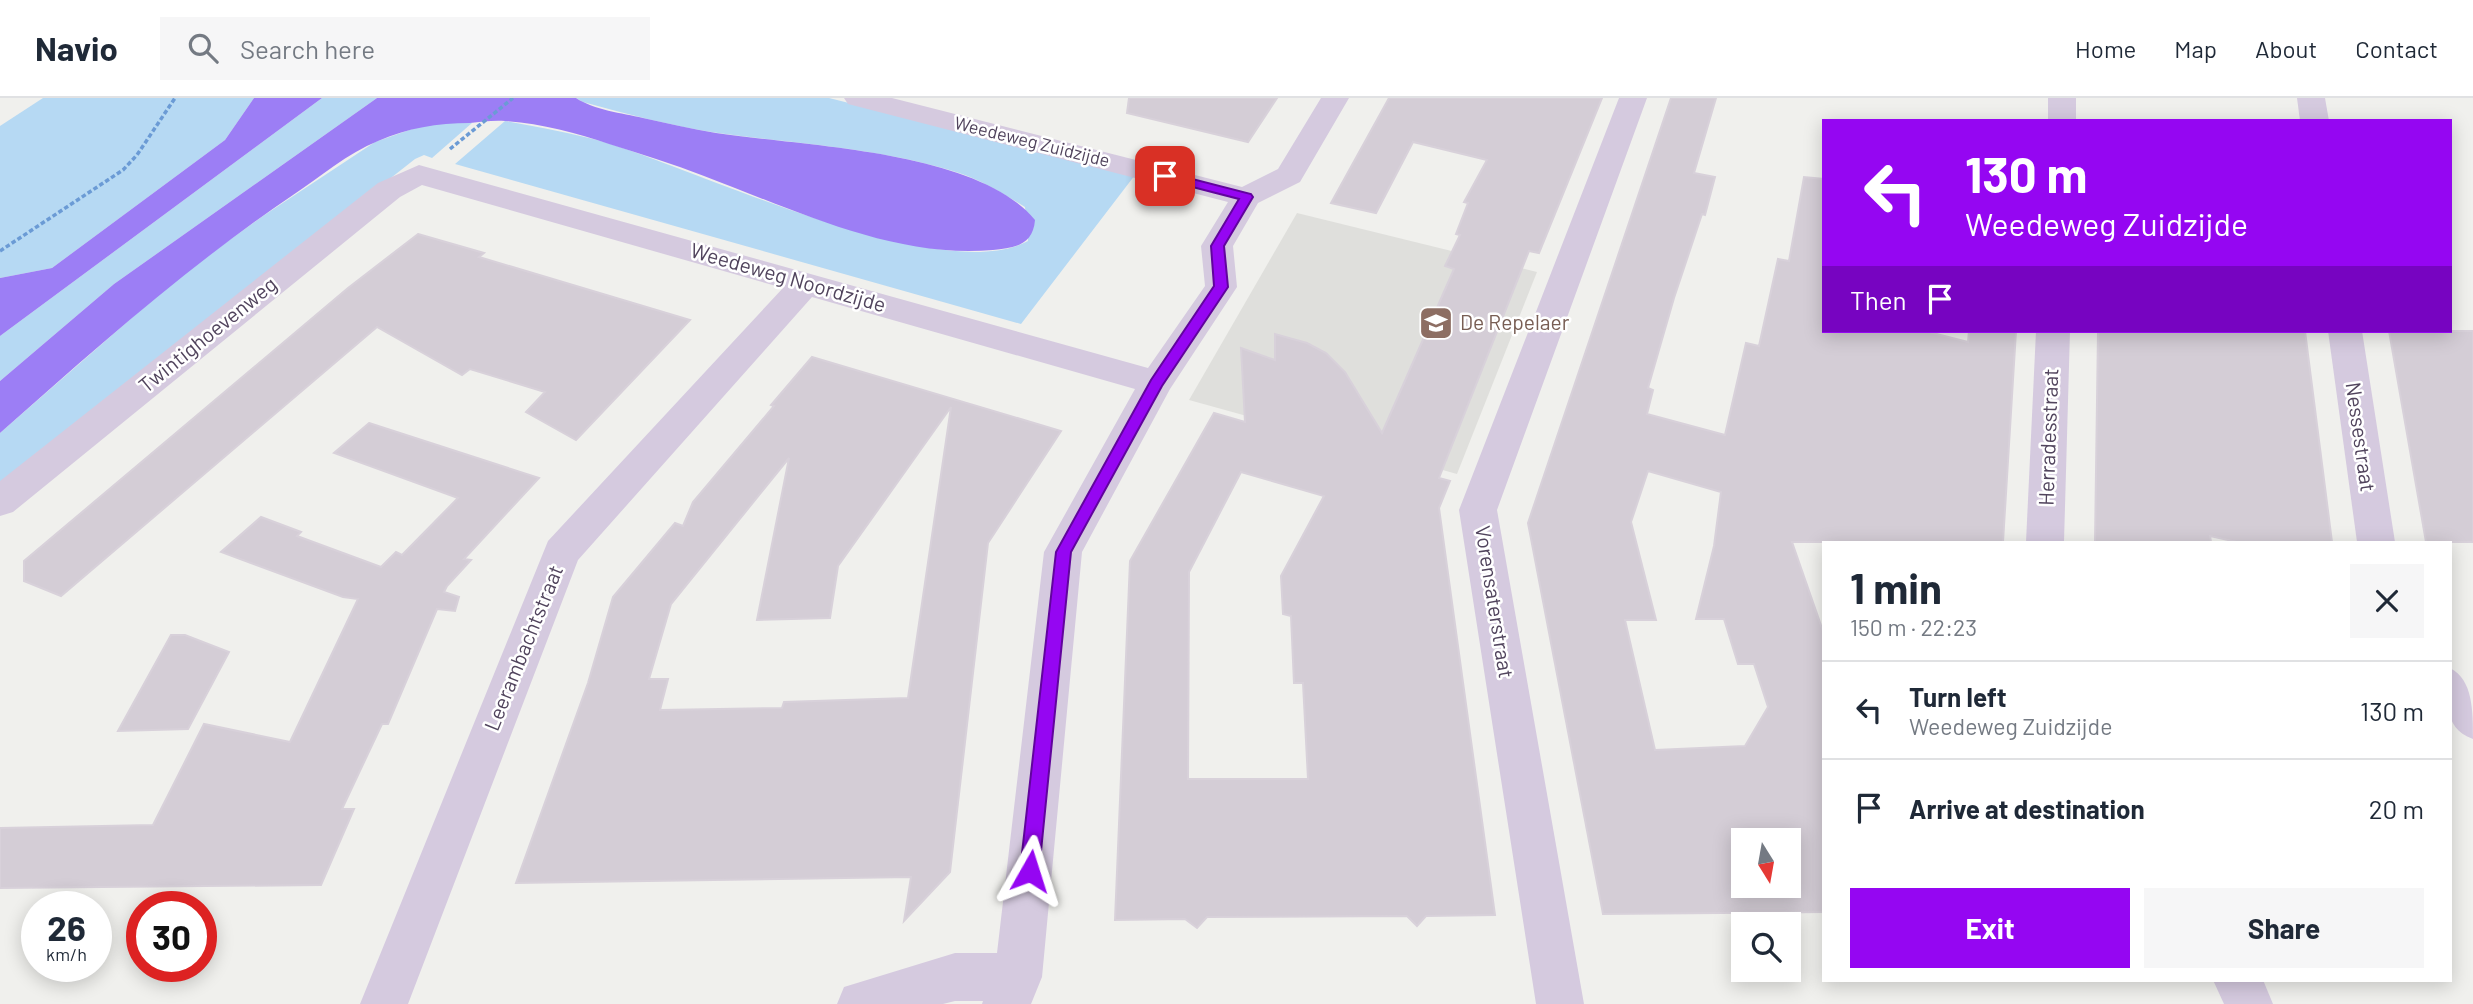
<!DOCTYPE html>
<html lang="en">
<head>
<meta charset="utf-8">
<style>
  body { margin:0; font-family:Barlow,sans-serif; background:#f6f6f7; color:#1f2937; height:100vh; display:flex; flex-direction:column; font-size:26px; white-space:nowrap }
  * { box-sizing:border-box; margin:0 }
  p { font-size:23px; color:#747a83 }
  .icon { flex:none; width:38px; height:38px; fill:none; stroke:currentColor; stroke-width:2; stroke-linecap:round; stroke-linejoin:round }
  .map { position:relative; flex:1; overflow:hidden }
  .drawer { position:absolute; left:1822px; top:443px; width:630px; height:441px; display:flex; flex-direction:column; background:#fff; border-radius:0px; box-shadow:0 4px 18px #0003 }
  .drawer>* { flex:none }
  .banner { position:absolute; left:1822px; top:21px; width:630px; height:214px; border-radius:0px; box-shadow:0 4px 18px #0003; background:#9506f2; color:#fff; overflow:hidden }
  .needle { width:46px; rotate:169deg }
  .buttons { position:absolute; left:1731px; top:730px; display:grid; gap:14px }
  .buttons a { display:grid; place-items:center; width:70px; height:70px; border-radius:0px; background:#fff; box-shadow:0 4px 18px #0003; font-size:35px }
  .speed { position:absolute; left:21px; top:793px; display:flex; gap:14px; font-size:35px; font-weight:700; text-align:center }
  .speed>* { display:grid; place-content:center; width:91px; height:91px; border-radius:50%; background:#fff; box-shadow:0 4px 18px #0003; line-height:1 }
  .speed small { font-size:18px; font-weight:400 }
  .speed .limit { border:10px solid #d22; background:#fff; color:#111 }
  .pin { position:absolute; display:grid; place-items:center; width:60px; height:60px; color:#fff; margin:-30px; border-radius:14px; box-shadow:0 4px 10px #0006 }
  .me { position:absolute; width:77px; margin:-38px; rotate:6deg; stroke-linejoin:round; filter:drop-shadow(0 0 5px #0008) }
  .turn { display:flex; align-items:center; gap:24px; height:147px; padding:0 28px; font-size:32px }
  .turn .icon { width:91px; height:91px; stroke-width:2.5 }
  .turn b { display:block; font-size:49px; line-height:60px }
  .then { display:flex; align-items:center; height:66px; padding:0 28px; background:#0003; gap:14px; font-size:26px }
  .round { display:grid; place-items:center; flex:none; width:74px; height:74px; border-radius:0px; background:#f6f6f7 }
  .headline { display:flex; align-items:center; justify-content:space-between; height:119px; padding:0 28px }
  h1 { font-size:42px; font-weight:700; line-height:52px }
  .cta { display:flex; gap:14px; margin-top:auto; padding:14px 28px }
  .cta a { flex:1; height:80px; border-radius:0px; background:#9506f2; color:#fff; font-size:28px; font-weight:700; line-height:80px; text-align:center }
  .cta a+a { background:#f6f6f7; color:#1f2937 }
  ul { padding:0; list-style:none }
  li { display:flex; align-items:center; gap:21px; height:98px; padding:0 28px; border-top:2px solid #e0e1e3 }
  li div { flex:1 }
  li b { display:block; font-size:26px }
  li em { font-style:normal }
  header { display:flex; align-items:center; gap:42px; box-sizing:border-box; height:98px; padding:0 35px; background:#fff; border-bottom:2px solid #e0e1e3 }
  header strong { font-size:33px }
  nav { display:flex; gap:38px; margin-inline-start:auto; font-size:24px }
  .search { width:490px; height:63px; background:#f6f6f7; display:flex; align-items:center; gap:18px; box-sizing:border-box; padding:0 24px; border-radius:0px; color:#747a83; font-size:26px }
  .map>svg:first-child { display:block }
  .education { fill:#dfdfdc }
  .green { fill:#b6d9f3 }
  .water { fill:#9c7ef5 }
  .building { fill:#d4cdd6; stroke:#d8d1da; stroke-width:2; fill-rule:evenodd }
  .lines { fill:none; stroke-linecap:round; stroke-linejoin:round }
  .path { stroke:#6b9bd5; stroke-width:3.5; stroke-dasharray:4.5 2.5; stroke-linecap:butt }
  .street { fill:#d5cadf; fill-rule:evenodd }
  .route { fill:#9506f2; stroke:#61049d; stroke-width:2 }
  .labels { text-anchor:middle; stroke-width:5; stroke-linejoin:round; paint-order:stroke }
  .far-street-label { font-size:18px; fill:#51445d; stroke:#fff }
  .street-label { font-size:21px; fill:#51445d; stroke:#fff }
  .education-label { font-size:21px; fill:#785e54; stroke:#fff; text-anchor:start }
</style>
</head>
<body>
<header>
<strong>Navio</strong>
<div class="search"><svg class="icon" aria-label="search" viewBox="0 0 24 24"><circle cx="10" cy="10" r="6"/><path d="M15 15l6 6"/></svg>Search here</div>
<nav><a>Home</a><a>Map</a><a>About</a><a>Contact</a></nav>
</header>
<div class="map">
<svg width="2473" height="906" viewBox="0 0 2473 906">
  <rect width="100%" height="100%" fill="#f0f0ed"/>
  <!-- education -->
  <polygon class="education" points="1297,115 1537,174 1457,376 1189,302"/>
  <!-- green -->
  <g class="green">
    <polygon points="43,0 254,0 225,42 52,170 0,180 0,28"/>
    <polygon points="322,0 377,0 114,186 0,283 0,238"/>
    <path d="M576,0H829L1135,77L1021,226L455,66L505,23C538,29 572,35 604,44C699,72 941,190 1028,143L1025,109C1004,96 983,83 959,75C882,50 798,46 718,35C672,28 627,16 583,4Z"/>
    <polygon points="447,24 472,25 432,60 424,57 415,61 0,387 0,335 181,177 263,118 375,44 415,30"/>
  </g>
  <!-- water -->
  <g class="water">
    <polygon points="254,0 322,0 0,238 0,180 52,170 225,42"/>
    <path d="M377,0H576C594,12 622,15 643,20C667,25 692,31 716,35C802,48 978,52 1035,122C1033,147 1015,150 993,152C894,161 795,112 704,78C673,66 641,56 609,46C577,35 539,25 505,23C493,22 481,24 470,25C437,25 408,30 378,43C348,55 320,79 293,97C188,168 95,251 0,335V283L114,186Z"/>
  </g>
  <!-- building -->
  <g class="building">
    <polygon points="1129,0 1277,0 1248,44 1127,15"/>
    <path d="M1389,0H1602L1539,155L1529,153L1439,380L1450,383L1439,410L1495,817L1426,818L1417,828L1407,818L1207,819L1197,830L1185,821L1115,822L1130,463L1214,315L1245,324L1241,250L1275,262V236L1307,245L1326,255L1345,274L1382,335L1454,171L1445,168L1460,137L1456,136L1468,105L1464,104L1487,62L1413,44L1376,115L1331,105ZM1241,374L1324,398L1281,478L1283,516L1291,518L1294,585H1303L1308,681H1188L1189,474Z"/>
    <path d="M1671,0H1716L1694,75L1715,79L1705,117L1702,116L1674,200L1648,290L1653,292L1647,316L1725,337L1746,245L1759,248L1778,161L1789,163L1804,79L1824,81V233H1925L1968,244L1969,233H2016L2003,444H1792L1824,536V814L1603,816L1528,425ZM1648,373L1721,394L1714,448L1696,521H1724L1738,566H1754L1768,609L1745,648L1655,652L1625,522H1656L1631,424ZM1743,742H1788V788H1743Z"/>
    <polygon points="418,136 484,155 479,159 690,222 576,342 526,314 545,294 470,271 462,277 377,229 61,498 24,483 24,463 348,190"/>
    <polygon points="2098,233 2305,233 2332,444 2237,444 2210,438 2211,444 2095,444"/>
    <polygon points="2389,233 2473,233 2473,444 2426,444"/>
    <path d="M812,259L1061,333L988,445L950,774L904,823L911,779L516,785L588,585L613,499L675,425L683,428L693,404L774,308L771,307ZM951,309L908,600L784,604L782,610L660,612L668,581H649L671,506L789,360L757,522L830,520L838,468Z"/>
    <polygon points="369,325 539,380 464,461 471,462 447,488 444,494 459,499 455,513 437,511 388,626 382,626 342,711 354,711 321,787 0,790 0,730 153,727 204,626 290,644 358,501 343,499 221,454 261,419 301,434 297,438 381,469 396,454 402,457 458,400 334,355"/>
    <polygon points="171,537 185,537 229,554 188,631 118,633"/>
  </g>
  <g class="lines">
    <!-- path -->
    <g class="path">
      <polyline points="450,51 513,0"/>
      <polyline points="0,153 123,72 137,57 175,0"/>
    </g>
    <!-- street -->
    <g class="street">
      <polygon points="844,0 892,0 1242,89 1278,71 1321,0 1349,0 1300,84 1258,105 1233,148 1237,189 1170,291 1082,454 1042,879 1031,906 982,906 983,903 955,903 943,906 837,906 844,889 955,855 997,855 1044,454 1135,291 812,199 578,462 408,906 360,906 548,443 783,190 422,87 400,99 13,414 0,418 0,383 378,85 419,67 1148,270 1205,188 1201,148 1228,104 848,6"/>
      <polygon points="1619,0 1647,0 1497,412 1584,906 1536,906 1459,412"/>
      <rect x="2048" y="0" width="28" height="23"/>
      <polygon points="2297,0 2325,0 2329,23 2300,23"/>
      <polygon points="2036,233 2070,233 2064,444 2026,444"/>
      <polygon points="2328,233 2362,233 2395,444 2357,444"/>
      <path d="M2450,570C2473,582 2473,612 2473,641C2440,629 2450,600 2450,570Z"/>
      <polygon points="2213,882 2263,882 2273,906 2224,906"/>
    </g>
  </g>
  <!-- route -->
  <polygon class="route" points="1165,74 1251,96 1253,99 1224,148 1228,189 1162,288 1071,454 1039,773 1036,779 1030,782 1023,779 1020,773 1056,454 1151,282 1214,188 1211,148 1239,101 1161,81 1159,78"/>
  <!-- icons -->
  <defs>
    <g id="school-square" transform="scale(1.75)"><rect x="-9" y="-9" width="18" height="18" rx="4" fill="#8d6e63" stroke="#fff"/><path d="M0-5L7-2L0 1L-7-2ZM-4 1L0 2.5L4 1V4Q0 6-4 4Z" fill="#fff"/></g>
  </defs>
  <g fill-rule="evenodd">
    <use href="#school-square" x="1436" y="225"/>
  </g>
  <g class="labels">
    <!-- far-street labels -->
    <g class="far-street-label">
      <text transform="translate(1032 44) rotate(14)" y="6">Weedeweg Zuidzijde</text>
    </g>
    <!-- street labels -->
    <g class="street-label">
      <text transform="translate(788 180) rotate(16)" y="7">Weedeweg Noordzijde</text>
      <text transform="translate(208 237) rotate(-39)" y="7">Twintighoevenweg</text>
      <text transform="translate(2049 339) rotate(-88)" y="7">Herradesstraat</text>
      <text transform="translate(2360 339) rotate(82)" y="7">Nessestraat</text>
      <text transform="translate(1494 504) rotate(81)" y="7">Vorensaterstraat</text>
      <text transform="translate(524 550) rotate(-68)" y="7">Leerambachtstraat</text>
    </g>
    <!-- education labels -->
    <g class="education-label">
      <text x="1460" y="232">De Repelaer</text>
    </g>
  </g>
</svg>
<div class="buttons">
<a><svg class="needle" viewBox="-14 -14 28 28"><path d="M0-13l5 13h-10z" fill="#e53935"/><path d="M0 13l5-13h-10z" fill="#747a83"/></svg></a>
<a><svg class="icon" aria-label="search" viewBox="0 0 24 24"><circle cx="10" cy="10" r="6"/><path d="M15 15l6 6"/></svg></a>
</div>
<div class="speed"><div>26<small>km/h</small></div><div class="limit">30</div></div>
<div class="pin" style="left:1165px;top:78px;background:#d93025"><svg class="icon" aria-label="arrive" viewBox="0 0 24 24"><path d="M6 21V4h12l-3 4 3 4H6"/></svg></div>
<svg class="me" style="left:1030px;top:773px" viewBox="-20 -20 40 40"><path d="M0-17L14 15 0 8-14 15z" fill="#9506f2" stroke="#fff" stroke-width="4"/></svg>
<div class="banner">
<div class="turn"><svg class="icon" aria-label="left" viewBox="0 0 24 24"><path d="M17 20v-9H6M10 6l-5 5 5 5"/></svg><div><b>130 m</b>Weedeweg Zuidzijde</div></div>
<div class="then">Then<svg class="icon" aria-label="arrive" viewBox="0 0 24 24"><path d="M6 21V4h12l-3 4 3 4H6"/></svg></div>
</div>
<section class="drawer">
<div class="headline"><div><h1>1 min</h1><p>150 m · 22:23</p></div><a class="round"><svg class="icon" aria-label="close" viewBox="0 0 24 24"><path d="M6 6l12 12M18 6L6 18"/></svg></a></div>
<ul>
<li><svg class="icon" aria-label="left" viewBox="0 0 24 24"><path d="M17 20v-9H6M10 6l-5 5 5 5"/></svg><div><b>Turn left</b><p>Weedeweg Zuidzijde</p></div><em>130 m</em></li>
<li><svg class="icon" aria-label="arrive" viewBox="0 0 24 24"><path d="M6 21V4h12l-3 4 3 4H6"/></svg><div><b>Arrive at destination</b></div><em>20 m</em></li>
</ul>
<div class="cta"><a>Exit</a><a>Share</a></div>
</section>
</div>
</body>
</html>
